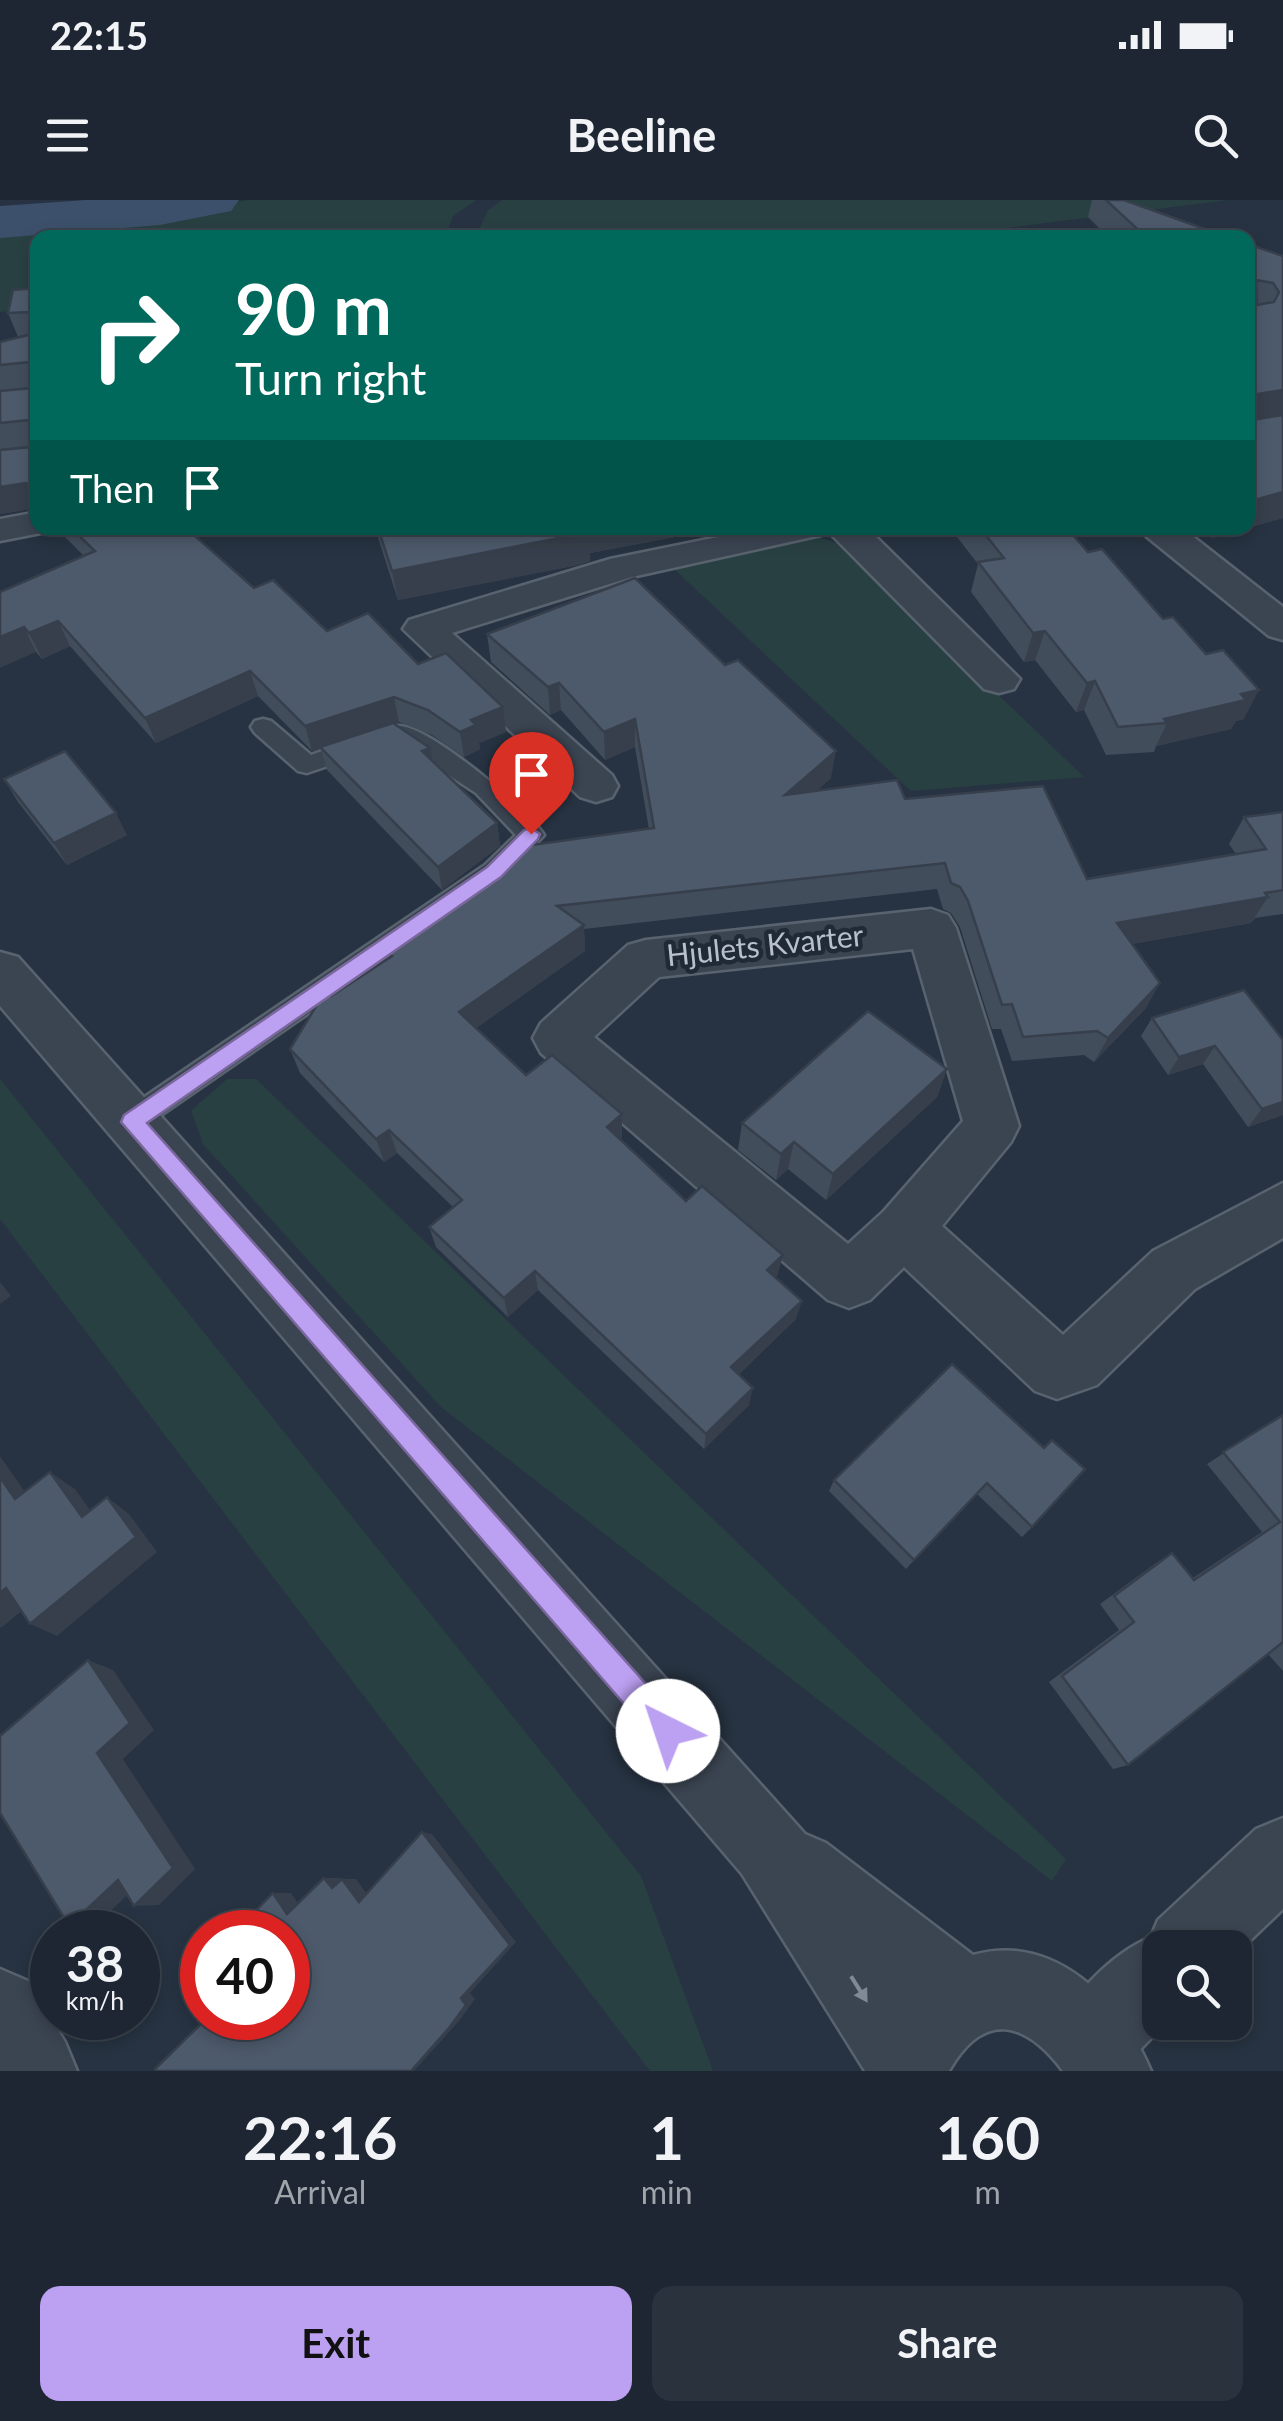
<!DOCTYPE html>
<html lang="en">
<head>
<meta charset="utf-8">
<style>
  body { margin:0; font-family:Lato,sans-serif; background:#2a323e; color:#f1f3f6; height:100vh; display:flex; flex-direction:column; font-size:38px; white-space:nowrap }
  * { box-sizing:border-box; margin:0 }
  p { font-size:32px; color:#a0a5ac }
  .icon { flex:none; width:55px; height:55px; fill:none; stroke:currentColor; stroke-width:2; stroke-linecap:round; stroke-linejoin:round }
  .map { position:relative; height:1871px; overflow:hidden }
  .panel { display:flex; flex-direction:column; background:#1d2632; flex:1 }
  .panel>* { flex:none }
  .banner { position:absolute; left:30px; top:30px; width:1225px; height:305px; border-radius:20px; box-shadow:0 5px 15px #0003,0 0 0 2px #3b434d; background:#00695c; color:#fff; overflow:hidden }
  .controls { position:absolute; left:1142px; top:1730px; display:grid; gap:20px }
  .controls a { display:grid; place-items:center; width:110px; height:110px; border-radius:20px; background:#1d2632; box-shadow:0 5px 15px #0003,0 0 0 2px #3b434d; font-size:50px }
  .speed { position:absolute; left:30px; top:1710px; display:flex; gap:20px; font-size:50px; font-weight:700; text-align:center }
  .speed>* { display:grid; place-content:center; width:130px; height:130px; border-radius:50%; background:#1d2632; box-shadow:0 5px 15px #0003,0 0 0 2px #3b434d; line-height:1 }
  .speed small { font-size:25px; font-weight:400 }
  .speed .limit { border:15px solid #d22; background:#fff; color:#111 }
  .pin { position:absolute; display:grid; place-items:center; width:85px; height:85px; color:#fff; margin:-102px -42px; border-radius:50% 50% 50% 0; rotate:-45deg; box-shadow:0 0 10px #0007 }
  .pin .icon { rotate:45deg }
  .me { position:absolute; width:110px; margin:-55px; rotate:319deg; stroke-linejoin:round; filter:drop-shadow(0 0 8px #0008) }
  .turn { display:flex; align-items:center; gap:35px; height:210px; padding:0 40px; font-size:45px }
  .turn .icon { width:130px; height:130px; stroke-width:2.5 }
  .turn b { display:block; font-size:70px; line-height:85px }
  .then { display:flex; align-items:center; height:95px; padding:0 40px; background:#0003; gap:20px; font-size:38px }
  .eta { display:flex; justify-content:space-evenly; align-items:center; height:170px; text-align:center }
  .eta b { font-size:60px; font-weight:700; line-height:70px }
  .primary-button { display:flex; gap:20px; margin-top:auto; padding:20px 40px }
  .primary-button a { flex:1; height:115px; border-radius:20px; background:#bca0f2; color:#111; font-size:40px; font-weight:700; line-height:115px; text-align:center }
  .primary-button a+a { background:#2a323e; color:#f1f3f6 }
  .status { display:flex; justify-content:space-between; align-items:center; height:70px; padding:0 50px; background:#1d2632; direction:ltr }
  .status svg { height:28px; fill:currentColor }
  header { display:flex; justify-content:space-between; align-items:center; height:130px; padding:0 40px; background:#1d2632; font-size:45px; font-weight:700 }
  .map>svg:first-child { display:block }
  .green { fill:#294043 }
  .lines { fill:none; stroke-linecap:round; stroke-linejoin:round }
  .river { fill:#3d506b; fill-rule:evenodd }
  .service-casing { stroke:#59636f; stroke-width:5 }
  .minor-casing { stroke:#59636f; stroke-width:5 }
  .tertiary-casing { stroke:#59636f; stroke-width:5 }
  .service { fill:#3b4552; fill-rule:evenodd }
  .minor { fill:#3b4552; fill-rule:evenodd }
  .tertiary { fill:#3b4552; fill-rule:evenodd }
  .wall { fill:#424d5c }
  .shaded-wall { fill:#363f4b }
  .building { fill:#4d5a6b; stroke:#363f4b; stroke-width:2.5; fill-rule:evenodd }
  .oneway { fill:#808995 }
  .route { fill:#bca0f2; stroke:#7a689d; stroke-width:2.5 }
  .labels { text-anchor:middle; stroke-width:9; stroke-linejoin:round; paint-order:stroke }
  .street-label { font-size:30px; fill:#b8c0cc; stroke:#202a37 }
</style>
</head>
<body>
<div class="status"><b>22:15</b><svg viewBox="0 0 49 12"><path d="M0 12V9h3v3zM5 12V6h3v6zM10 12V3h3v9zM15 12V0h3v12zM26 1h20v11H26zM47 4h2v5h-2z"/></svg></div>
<header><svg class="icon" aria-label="menu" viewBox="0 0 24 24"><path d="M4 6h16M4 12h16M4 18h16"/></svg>Beeline<svg class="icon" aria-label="search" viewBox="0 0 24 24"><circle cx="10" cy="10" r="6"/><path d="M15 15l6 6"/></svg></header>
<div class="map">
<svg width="1283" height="1871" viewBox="0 0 1283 1871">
  <rect width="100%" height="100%" fill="#273342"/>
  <!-- green -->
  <g class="green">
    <polygon points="250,0 476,0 453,16 445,37 38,38 37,108 0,112 0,33"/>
    <polygon points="502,0 1229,0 925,38 475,38 488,10"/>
    <polygon points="815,336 842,345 1084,577 911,591 674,369"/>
    <polygon points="0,879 641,1676 713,1871 650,1871 0,1019"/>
    <polygon points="227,879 256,879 1066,1659 1052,1681 441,1207 203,944 191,911"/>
  </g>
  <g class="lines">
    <!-- river -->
    <polygon class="river" points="86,0 239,0 231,11 160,25 0,38 0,6"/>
    <!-- service casing -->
    <g class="service-casing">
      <path id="service" d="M263,519L271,521L311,555C338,546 370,529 398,526C426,523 529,610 544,635L503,679L132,935L121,931L117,922L121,913L485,665L516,635L476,593L398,542L307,573L298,571L255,533L251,527L255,521Z"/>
    </g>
    <!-- minor casing -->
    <g class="minor-casing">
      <g id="minor">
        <polygon points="38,312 38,328 54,328 51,331 0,341 0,319"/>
        <polygon points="762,328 867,328 1020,479 1014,489 999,493 984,489 830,333 632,377 452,433 612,575 618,586 612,597 596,602 580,597 403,429 409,420 610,359"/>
        <polygon points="1141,328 1182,328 1283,407 1283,440 1269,436 1146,336"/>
        <path d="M931,709L948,715L956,728L1019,926L1011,942L942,1026L1063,1135L1153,1051L1283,983V1038L1195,1089L1097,1185L1057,1199L1035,1191L904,1067L870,1100L849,1108L828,1100L541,853L533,838L541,823L628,745L646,740ZM913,749L963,921L884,1011L848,1044L594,837L659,777Z"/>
        <path d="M1283,1618V1709L1235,1755V1748H1160V1822H1167L1120,1870H1062L1050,1841C1067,1800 1110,1754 1151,1737L1158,1720L1256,1629Z"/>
        <polygon points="0,1769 28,1781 65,1842 77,1871 0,1871"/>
      </g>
    </g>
    <!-- tertiary casing -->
    <g class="tertiary-casing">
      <path id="tertiary" d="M0,752L18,757L805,1634L826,1643L973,1755C1055,1732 1122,1802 1151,1871H1063C1025,1820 983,1811 949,1871H865L742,1674L0,806Z"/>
    </g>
    <!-- service -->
    <use href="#service" class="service"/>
    <!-- minor -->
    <use href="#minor" class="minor"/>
    <!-- tertiary -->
    <use href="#tertiary" class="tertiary"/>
  </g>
  <!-- wall -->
  <g class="wall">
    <polygon points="1092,0 1124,0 1230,38 1109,38 1088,17"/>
    <polygon points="1248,44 1283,56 1283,318 1212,338 1200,328 1248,328"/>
    <polygon points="38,88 38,308 0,314 30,247 0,249 0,142 22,137 18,137 8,113"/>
    <polygon points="56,328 186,328 254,388 327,431 418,464 506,532 479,543 480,549 464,557 432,535 399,522 394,524 430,548 433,562 497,623 500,646 442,690 327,570 321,548 312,551 258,496 156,543 70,446 42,459 36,452 0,392 84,356"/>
    <polygon points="375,328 680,328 680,336 590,353 590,361 578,365 398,400"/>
    <polygon points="950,328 1067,328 1244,519 1236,521 1231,529 1156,546 1154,552 1106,555 1084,510 1076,512 1035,460 1024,462 971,392 978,364"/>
    <polygon points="487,434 831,578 816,591 905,599 1087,679 1236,654 1229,644 1244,617 1283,612 1283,714 1255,718 1251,723 1132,744 1146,808 1094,862 1084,855 1012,861 1001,829 992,829 960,727 951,713 943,709 937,689 584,729 585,751 476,828 526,875 622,937 620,939 686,1001 778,1074 775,1078 796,1119 739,1174 749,1205 704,1249 538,1090 508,1117 436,1047 429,1027 453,1007 397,953 384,962 300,873 290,849 331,796 388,759 385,750 461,700 458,685 525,646 649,629 635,547 605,560 561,510 550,515 491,462"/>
    <polygon points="4,579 127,635 67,665 18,602"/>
    <polygon points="1152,818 1283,840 1283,915 1248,927 1203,864 1168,875 1141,836"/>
    <polygon points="947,869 937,897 826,1000 788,969 776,980 738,950 742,923"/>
    <polygon points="952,1164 1032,1327 1022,1337 977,1294 906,1369 829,1291 834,1280"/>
    <polygon points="1283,1215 1283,1471 1268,1454 1128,1565 1113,1569 1049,1482 1119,1430 1100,1404 1156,1363 1172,1353 1193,1378 1262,1332 1207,1264"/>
  </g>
  <!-- shaded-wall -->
  <g class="shaded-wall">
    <polygon points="1283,190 1283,217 1248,222 1257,194"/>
    <polygon points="26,283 37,308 0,314 0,287"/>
    <polygon points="1283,292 1283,318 1212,338 1216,328 1248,328 1248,302"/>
    <polygon points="582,328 680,328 680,336 590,353 590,361 578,365 398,400 392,371"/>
    <polygon points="58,421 70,446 42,459 29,433"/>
    <polygon points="24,427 36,452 0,468 0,437"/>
    <polygon points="1045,431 1035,460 1024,462 1033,433"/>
    <polygon points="250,471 258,496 156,543 145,518"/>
    <polygon points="1095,481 1084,510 1076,512 1087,483"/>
    <polygon points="559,483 561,510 550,515 548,487"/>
    <polygon points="1259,490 1244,519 1236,521 1231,529 1156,546 1167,523 1164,519 1241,494"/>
    <polygon points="394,497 399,522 312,551 305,526"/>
    <polygon points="503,507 506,532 479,543 480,549 464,557 460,532 471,520"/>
    <polygon points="635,519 635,547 605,560 604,532"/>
    <polygon points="430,548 435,570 422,551"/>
    <polygon points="836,551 831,578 782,622 785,595"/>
    <polygon points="116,613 127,635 67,665 54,643"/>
    <polygon points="497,623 500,646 442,690 438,667"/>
    <polygon points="1268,697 1251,723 1104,749 1117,723"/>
    <polygon points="584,725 585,751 464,836 459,812"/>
    <polygon points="1160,783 1146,808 1094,862 1108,838"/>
    <polygon points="1215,846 1203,864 1168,875 1179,857"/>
    <polygon points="947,869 937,897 826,1000 833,974"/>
    <polygon points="1283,902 1283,915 1248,927 1262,909"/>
    <polygon points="622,914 622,937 608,949 607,927"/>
    <polygon points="389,930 397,953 384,962 376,939"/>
    <polygon points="794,942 788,969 776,980 781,954"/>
    <polygon points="783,1055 778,1074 763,1090 767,1070"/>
    <polygon points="535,1071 538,1090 508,1117 504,1098"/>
    <polygon points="0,1082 11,1096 0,1104"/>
    <polygon points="802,1101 796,1119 728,1184 731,1167"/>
    <polygon points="753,1188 749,1205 704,1249 706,1234"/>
    <polygon points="0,1256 42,1316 15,1299 0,1277"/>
    <polygon points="50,1272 75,1289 106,1332 82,1317"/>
    <polygon points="107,1297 129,1314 157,1352 57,1436 30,1424"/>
    <polygon points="6,1388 34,1401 2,1427 0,1427 0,1393"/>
    <polygon points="88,1460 113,1470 154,1530 123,1559 195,1669 159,1705 134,1706 97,1553"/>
    <polygon points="422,1632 432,1634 516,1742 470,1793 475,1799 459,1821 414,1871 411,1871 461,1798"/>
    <polygon points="324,1678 339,1678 347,1688 332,1688"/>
    <polygon points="342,1679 356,1679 372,1701 359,1702"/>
    <polygon points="118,1680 143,1680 97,1724 69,1726"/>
    <polygon points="273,1693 291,1693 304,1712 287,1714"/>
  </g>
  <!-- building -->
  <g class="building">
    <polygon points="1106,0 1124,0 1230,38 1147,38"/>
    <path d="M1248,44L1283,56V190L1257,194L1258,219L1283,215V292L1248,302ZM1256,80L1273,83L1279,92L1274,102L1257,105Z"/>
    <polygon points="38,88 38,294 26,283 0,287 0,250 30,247 30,220 0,223 0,191 31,188 31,162 0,165 0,142 32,134 31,112 8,113 13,90"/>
    <polygon points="71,328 186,328 254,388 273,380 327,431 368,413 418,464 446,453 503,507 471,520 476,525 460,532 428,510 394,497 305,526 250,471 145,518 58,421 29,433 24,427 0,437 0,392 95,351"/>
    <polygon points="378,328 584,328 589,332 392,371"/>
    <polygon points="980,328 1067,328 1088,352 1102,349 1163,419 1173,417 1206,454 1223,450 1259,490 1241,494 1246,500 1164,519 1167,523 1118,527 1095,481 1087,483 1045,431 1033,433 978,362 1004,358"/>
    <polygon points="635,378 725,465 738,460 836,551 785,595 897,580 905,599 1043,586 1087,679 1266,649 1244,617 1283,612 1283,690 1265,693 1268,697 1117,723 1160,783 1108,838 1097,831 1023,837 1012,804 1002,805 968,701 960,687 951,683 945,663 557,706 584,725 459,812 526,875 552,855 622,914 607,927 686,1001 702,986 783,1055 767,1070 802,1101 731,1167 753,1188 706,1234 535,1071 504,1098 429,1027 462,1000 389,930 376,939 290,849 321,798 331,796 392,756 385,750 468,696 458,685 502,656 517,639 525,646 654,628 635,519 604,532 559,483 548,487 487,434"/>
    <polygon points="393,523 430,548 422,551 497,623 438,667 320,547"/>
    <polygon points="65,551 116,613 54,643 4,579"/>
    <polygon points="1244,790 1283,840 1283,902 1262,909 1215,846 1179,857 1152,818"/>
    <polygon points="868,811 947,869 833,974 794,942 781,954 742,923"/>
    <polygon points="952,1164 1044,1248 1052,1240 1085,1269 1032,1327 987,1283 914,1360 834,1280"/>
    <polygon points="1283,1215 1283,1442 1128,1565 1062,1476 1134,1422 1114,1396 1172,1353 1194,1380 1280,1322 1223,1252"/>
    <polygon points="50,1272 82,1317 107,1297 136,1337 30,1424 6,1388 0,1393 0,1277 15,1299"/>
    <polygon points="88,1460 130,1523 97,1553 173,1668 134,1706 118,1680 69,1726 0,1613 0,1536"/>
    <polygon points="422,1632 510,1745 461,1798 466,1805 449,1828 411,1871 156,1871 155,1869 207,1818 288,1818 288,1732 235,1732 273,1693 287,1714 324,1678 332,1688 342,1679 359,1702"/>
  </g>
  <!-- one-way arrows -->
  <defs><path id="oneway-solid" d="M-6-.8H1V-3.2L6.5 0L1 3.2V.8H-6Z" transform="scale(2.5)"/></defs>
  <use class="oneway" href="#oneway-solid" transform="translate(859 1789) rotate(58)"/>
  <!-- route -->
  <polygon class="route" points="531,628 540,634 538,639 501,677 147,923 678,1520 682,1531 678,1542 668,1546 657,1542 121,922 124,915 487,667 524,630"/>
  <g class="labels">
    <!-- street labels -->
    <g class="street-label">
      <text transform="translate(765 746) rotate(-6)" y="10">Hjulets Kvarter</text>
    </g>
  </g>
</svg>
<div class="controls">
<a><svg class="icon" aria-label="search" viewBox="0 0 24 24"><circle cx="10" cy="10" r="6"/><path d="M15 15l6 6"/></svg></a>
</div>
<div class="speed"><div>38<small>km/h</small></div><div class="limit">40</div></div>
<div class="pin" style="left:531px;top:634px;background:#d93025"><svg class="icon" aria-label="arrive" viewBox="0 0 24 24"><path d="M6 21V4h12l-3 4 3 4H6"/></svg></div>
<svg class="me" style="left:668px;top:1531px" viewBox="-20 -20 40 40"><circle r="19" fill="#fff"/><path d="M0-13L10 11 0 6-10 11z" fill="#bca0f2"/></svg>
<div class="banner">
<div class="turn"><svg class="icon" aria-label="right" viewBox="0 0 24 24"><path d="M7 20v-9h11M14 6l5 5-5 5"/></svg><div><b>90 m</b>Turn right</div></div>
<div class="then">Then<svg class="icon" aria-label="arrive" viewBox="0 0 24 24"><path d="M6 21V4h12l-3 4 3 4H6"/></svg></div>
</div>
</div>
<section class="panel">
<div class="eta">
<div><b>22:16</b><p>Arrival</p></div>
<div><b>1</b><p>min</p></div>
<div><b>160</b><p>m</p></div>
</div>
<div class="primary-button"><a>Exit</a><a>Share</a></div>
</section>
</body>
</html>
